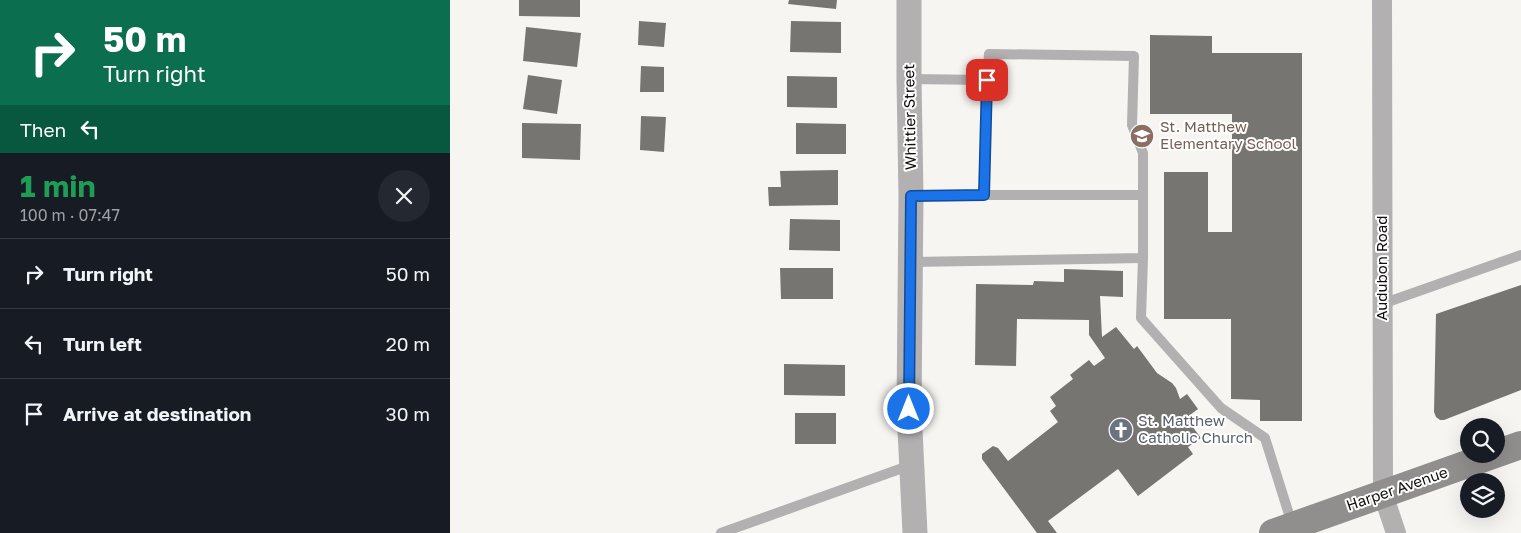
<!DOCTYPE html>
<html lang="en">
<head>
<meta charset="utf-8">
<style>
  body { margin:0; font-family:"Golos Text",sans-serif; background:#242831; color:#f1f3f6; height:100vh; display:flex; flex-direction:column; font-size:19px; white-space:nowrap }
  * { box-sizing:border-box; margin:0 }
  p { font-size:16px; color:#9ea1a6 }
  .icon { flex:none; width:28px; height:28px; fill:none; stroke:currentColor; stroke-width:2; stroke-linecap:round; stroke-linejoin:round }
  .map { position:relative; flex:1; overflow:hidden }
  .details { display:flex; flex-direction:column; background:#171b24; width:450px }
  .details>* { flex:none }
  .hud { background:#0b6e4f; color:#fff; overflow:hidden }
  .controls { position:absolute; left:1010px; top:418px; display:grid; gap:10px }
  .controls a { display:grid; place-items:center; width:45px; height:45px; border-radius:50%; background:#171b24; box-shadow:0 5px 20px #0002; font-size:25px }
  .pin { position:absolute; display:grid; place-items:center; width:42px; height:42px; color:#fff; margin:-21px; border-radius:10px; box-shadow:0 2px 8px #0006 }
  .me { position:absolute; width:55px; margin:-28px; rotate:0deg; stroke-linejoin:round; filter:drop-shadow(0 0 4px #0008) }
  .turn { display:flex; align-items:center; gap:18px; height:105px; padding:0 20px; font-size:22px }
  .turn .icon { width:65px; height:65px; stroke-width:2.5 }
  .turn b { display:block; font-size:35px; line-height:42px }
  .then { display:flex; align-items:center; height:48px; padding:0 20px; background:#0003; gap:10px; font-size:19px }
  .round { display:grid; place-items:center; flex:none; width:52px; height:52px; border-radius:26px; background:#242831 }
  .headline { display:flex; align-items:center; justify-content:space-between; height:85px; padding:0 20px }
  h1 { font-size:30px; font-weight:700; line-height:38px; color:#1e9e55 }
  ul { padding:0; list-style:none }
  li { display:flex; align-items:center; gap:15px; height:70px; padding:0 20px; border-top:1px solid #363941 }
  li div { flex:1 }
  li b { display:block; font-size:19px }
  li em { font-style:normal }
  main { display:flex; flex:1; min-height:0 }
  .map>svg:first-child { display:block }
  .building { fill:#777572 }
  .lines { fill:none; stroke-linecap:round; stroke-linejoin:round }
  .service { stroke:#b2b0b0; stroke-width:10 }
  .minor { stroke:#b2b0b0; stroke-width:20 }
  .tertiary { stroke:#b2b0b0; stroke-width:25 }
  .secondary { stroke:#918e8e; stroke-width:28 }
  .route-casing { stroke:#114b97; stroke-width:12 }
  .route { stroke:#1a73e8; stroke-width:9 }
  .labels { text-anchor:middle; stroke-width:4; stroke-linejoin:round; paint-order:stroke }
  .street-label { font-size:15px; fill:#100f0e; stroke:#fff }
  .education-label { font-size:15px; fill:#785e54; stroke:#fff; text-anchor:start }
  .worship-label { font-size:15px; fill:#5b616d; stroke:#fff; text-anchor:start }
</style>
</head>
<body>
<main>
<section class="details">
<div class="hud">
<div class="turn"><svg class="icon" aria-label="right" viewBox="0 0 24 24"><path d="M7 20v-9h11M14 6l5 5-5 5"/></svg><div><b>50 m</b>Turn right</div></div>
<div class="then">Then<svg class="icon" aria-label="left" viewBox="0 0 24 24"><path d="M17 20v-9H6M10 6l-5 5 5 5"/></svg></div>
</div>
<div class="headline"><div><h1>1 min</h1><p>100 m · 07:47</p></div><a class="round"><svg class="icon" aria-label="close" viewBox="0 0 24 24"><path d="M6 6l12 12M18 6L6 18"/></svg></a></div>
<ul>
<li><svg class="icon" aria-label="right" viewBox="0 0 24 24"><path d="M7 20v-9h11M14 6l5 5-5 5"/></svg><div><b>Turn right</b></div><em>50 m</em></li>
<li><svg class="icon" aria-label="left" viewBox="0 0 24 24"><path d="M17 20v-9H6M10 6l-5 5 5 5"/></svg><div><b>Turn left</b></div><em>20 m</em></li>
<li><svg class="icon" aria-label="arrive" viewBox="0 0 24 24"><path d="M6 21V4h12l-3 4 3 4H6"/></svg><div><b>Arrive at destination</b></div><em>30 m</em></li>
</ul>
</section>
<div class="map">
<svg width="1071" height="533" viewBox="0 0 1071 533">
  <rect width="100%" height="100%" fill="#f7f5f2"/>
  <!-- building -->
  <g class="building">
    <polygon points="69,0 130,0 130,17 69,16"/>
    <polygon points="339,0 387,0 386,9 338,4"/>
    <polygon points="189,21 216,23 214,47 188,45"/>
    <polygon points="341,21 391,22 391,53 340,52"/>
    <polygon points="76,27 131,33 127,67 73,61"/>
    <polygon points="700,35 762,36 762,53 852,53 852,421 810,421 810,400 781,399 781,319 714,319 714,172 758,172 758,232 782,232 782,114 700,114"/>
    <polygon points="191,66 214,67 214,92 190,92"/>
    <polygon points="78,75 112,80 107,114 73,109"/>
    <polygon points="337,76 387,77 387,108 337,107"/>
    <polygon points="191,116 216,117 214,152 190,150"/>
    <polygon points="72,123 131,124 130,160 72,158"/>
    <polygon points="346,123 396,124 396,154 346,154"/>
    <polygon points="388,170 388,205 319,206 318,187 331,187 330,171"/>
    <polygon points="340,219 390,220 390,251 339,250"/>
    <polygon points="330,268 383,268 383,299 331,299"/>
    <polygon points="614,269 673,271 673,297 650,296 652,337 666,327 684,349 687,346 707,373 722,383 726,388 730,399 737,394 748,409 736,418 751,438 738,447 743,454 688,496 668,469 598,521 607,533 587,533 532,459 532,454 543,446 548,448 558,461 608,422 600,411 606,406 600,397 623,379 620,375 639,360 644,366 655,358 639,335 639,320 567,319 566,366 525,365 526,284 583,285 584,281 614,282"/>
    <polygon points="1071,285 1071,390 994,420 990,420 986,417 984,412 986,314"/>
    <polygon points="334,364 395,365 395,396 334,395"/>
    <rect x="345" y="413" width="41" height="31"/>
  </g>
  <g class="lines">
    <!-- service -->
    <g class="service">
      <polyline points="459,79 537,80 534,195"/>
      <polyline points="537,80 539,54 684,56 682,125 693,153 693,195"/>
      <polyline points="693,258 691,318 771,408 815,438 842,524"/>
      <polyline points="461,262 693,258 693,195 534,195 461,196"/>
      <polyline points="932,304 1071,255"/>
      <polyline points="271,533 461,465"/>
    </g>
    <!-- minor -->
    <polyline class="minor" points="932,0 933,494 946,533"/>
    <!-- tertiary -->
    <polyline class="tertiary" points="459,0 459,79 461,196 459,409 465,533"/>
    <!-- secondary -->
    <polyline class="secondary" points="823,533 1071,445"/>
  </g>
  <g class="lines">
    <!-- route casing -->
    <g class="route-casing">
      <polyline id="route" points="459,409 461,196 534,195 537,80"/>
    </g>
    <!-- route -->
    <use href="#route" class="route"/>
  </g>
  <!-- icons -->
  <defs>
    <g id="school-disc" transform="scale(1.25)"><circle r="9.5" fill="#8d6e63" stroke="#fff"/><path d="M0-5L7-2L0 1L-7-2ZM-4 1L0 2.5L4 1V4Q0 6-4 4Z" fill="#fff"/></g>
    <g id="church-disc" transform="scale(1.25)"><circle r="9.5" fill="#6b7280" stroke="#fff"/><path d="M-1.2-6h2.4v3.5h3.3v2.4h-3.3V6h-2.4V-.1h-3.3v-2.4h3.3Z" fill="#fff"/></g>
  </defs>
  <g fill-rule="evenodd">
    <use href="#school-disc" x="692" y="136"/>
    <use href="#church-disc" x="671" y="430"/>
  </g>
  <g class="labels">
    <!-- street labels -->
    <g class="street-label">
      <text transform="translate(460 117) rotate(-91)" y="5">Whittier Street</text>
      <text transform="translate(932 268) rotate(-90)" y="5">Audubon Road</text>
      <text transform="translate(947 489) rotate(-19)" y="5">Harper Avenue</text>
    </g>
    <!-- education labels -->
    <g class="education-label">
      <text x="710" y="132">St. Matthew<tspan x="710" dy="17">Elementary School</tspan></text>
    </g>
    <!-- worship labels -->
    <g class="worship-label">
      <text x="688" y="426">St. Matthew<tspan x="688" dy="17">Catholic Church</tspan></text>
    </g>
  </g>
</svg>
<div class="controls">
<a><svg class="icon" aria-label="search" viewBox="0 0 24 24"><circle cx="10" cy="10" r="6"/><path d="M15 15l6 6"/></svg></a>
<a><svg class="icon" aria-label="layers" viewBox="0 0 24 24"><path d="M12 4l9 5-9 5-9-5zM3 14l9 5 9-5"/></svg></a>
</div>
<div class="pin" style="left:537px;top:80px;background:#d93025"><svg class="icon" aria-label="arrive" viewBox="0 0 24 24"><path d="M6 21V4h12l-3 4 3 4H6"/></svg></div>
<svg class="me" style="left:459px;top:409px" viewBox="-20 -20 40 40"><circle r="17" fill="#1a73e8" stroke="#fff" stroke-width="3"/><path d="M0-11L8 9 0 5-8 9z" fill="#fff"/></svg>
</div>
</main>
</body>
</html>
